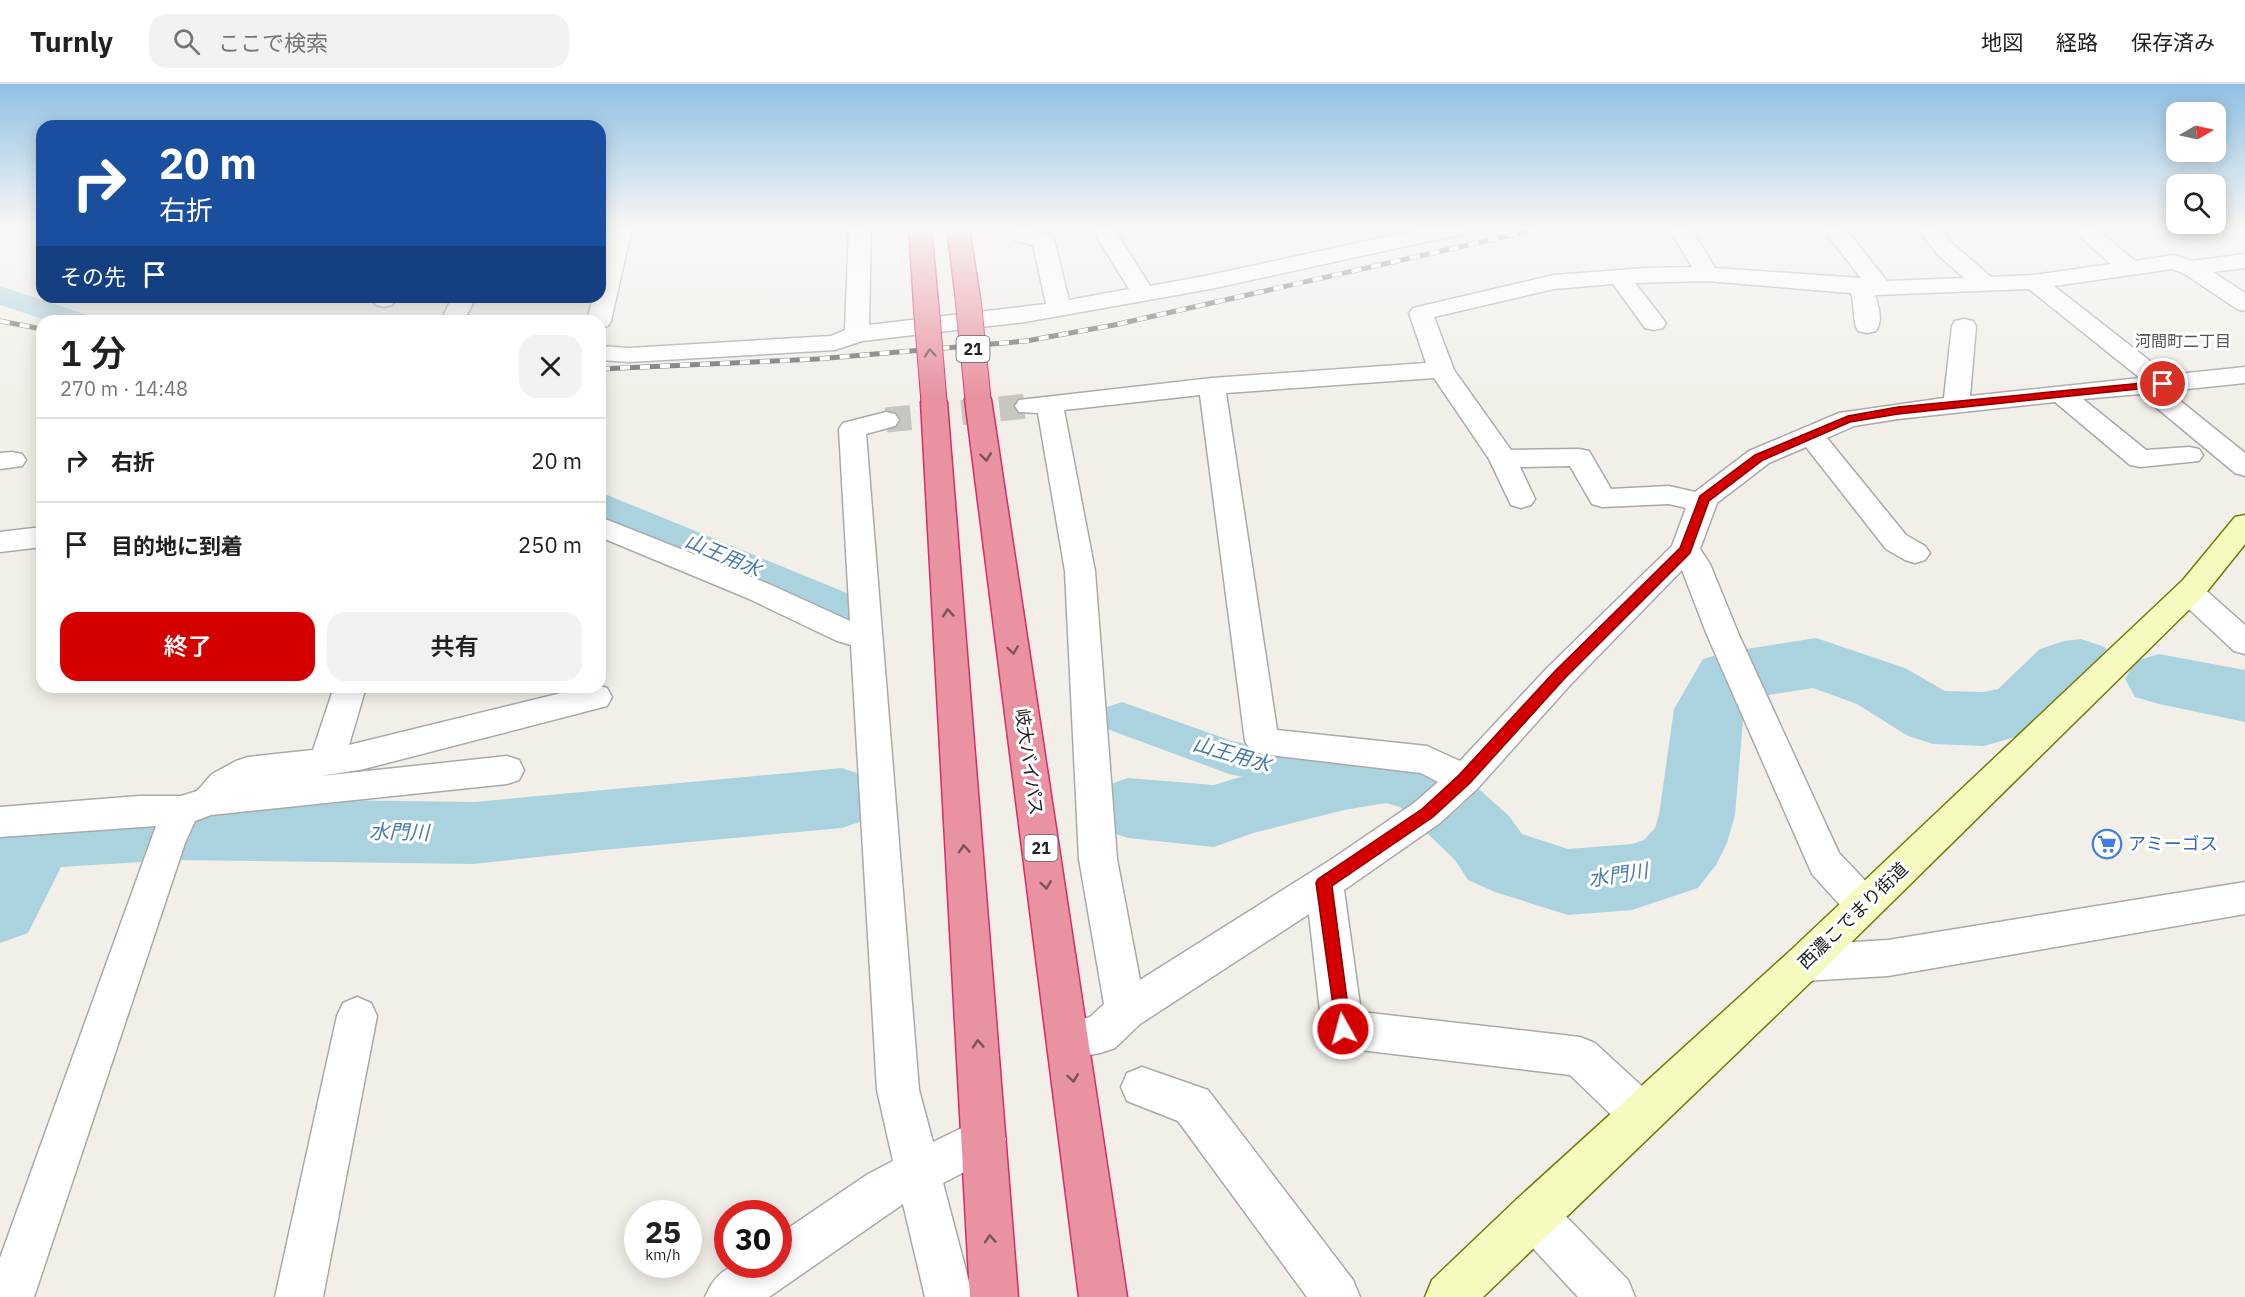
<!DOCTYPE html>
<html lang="ja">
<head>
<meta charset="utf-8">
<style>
  body { margin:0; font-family:"IBM Plex Sans","Noto Sans JP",sans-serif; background:#f2f2f2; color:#202124; height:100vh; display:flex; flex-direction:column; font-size:22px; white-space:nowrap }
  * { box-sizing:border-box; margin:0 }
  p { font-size:20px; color:#757577 }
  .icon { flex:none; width:33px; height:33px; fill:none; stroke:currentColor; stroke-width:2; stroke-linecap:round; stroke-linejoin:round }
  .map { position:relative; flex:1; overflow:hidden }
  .sheet { position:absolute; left:36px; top:231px; width:570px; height:378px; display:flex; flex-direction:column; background:#fff; border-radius:18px; box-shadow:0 3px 15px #0003 }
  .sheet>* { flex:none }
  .banner { position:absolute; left:36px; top:36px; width:570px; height:183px; border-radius:18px; box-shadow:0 3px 15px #0003; background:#1a4fa0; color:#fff; overflow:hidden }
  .needle { width:39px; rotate:81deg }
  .controls { position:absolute; left:2166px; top:18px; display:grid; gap:12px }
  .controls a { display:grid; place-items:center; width:60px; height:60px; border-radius:12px; background:#fff; box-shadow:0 3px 15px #0003; font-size:30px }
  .speed { position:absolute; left:624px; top:1116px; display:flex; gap:12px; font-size:30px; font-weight:700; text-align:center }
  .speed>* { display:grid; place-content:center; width:78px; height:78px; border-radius:50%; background:#fff; box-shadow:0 3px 15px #0003; line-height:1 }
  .speed small { font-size:15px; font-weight:400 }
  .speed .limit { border:9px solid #d22; background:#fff; color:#111 }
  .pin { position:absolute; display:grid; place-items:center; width:51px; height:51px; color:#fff; margin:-26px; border:3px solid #fff; border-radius:50%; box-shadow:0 2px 6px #0007 }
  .me { position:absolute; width:66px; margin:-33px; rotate:353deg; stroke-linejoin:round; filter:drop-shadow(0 0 4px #0008) }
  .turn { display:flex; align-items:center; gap:21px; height:126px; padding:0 24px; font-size:27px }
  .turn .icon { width:78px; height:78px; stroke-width:2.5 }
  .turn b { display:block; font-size:42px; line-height:51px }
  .then { display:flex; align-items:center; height:57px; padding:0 24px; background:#0003; gap:12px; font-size:22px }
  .round { display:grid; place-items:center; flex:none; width:63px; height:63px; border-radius:18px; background:#f2f2f2 }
  .overview { display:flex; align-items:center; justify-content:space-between; height:102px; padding:0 24px }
  h1 { font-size:36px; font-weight:600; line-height:45px }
  .button { display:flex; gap:12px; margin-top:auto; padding:12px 24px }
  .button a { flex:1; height:69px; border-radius:18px; background:#d40000; color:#fff; font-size:24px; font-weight:600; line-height:69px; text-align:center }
  .button a+a { background:#f2f2f2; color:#202124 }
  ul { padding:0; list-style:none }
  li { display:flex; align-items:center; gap:18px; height:84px; padding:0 24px; border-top:2px solid #e0e0e0 }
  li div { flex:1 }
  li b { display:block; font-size:22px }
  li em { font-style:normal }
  header { display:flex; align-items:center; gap:36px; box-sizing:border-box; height:84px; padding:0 30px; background:#fff; border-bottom:2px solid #e0e0e0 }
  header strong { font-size:28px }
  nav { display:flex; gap:33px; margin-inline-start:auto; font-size:21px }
  .search { width:420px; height:54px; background:#f2f2f2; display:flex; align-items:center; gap:15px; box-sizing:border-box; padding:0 21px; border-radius:18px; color:#757577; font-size:22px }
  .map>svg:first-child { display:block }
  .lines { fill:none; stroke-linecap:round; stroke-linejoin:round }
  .canal { fill:#aad3df; fill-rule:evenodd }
  .river { fill:#aad3df; fill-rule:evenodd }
  .street-tunnel { stroke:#c8c6c1; stroke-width:25; stroke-dasharray:25 13; stroke-linecap:butt }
  .street-casing { stroke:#a9a9a9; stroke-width:3 }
  .secondary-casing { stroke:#707d05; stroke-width:3 }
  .highway-casing { stroke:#dc2a67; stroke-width:3 }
  .street { fill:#fff; fill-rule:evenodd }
  .secondary { fill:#f7fabf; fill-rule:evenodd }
  .highway { fill:#e892a2; fill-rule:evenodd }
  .rail-casing { stroke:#707070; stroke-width:5 }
  .rail { stroke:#fff; stroke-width:4; stroke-dasharray:10; stroke-linecap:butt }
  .highway-bridge-casing { stroke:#dc2a67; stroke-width:27; stroke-linecap:butt }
  .highway-bridge { stroke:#e892a2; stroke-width:25 }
  .oneway { stroke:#7b545c }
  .route { fill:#d40000; stroke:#8a0000; stroke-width:1.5 }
  .labels { text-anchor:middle; stroke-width:6; stroke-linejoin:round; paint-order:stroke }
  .far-neighbourhood-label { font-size:16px; fill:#555; stroke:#fff }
  .shield { fill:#fff; stroke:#646464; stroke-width:1.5 }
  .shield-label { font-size:16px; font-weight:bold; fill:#222 }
  .street-label { font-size:18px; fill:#222; stroke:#fff }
  .shop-label { font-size:18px; fill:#366cbe; stroke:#fff; text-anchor:start }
  .water-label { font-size:20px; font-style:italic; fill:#4a7aab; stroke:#fff }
</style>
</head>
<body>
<header>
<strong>Turnly</strong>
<div class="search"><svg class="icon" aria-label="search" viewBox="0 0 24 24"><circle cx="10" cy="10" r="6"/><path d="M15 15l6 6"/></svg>ここで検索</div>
<nav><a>地図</a><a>経路</a><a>保存済み</a></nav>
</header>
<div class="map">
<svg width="2245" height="1213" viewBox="0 0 2245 1213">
  <rect width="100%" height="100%" fill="#f2efe9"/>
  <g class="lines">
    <!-- canal -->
    <g class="canal">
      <polygon points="0,202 88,231 93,237 49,237 0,221"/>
      <polygon points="600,408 859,514 865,523 859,532 846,536 833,532 600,432"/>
      <polygon points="1122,618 1232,657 1344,680 1359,685 1366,697 1359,709 1344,714 1229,690 1107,645 1101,634 1107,623"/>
    </g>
    <!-- river -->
    <g class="river">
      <polygon points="1816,554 1905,584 1945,607 1984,608 1998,605 2040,565 2064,557 2081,555 2105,563 2115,580 2105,597 2084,604 2046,644 1984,662 1933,660 1908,652 1857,620 1813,604 1750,614 1744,625 1735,731 1727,759 1716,781 1698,804 1632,826 1568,831 1495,808 1468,796 1455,776 1400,723 1386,719 1344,726 1253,749 1214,763 1128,754 1102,745 1091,724 1102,703 1128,694 1214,701 1250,690 1344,668 1386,661 1451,680 1509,732 1522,750 1568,765 1632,760 1644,756 1655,744 1659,731 1674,625 1703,575 1727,568"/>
      <polygon points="2159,570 2245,586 2245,638 2159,620 2135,613 2125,595 2135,577"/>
      <polygon points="842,684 868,693 879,714 868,735 842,744 602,766 474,780 173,776 61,783 28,849 0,859 0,749 10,731 37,722 173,714 474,718"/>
    </g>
    <!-- street-tunnel -->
    <polyline class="street-tunnel" points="886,336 1028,322"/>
    <!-- street casing -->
    <g class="street-casing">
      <g id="street">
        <polygon points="610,143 632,143 611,237 608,242 600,244 600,237 587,237 593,213 600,213 600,184"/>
        <polygon points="849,143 871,143 869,241 1046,220 1033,161 1016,157 1011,143 1033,143 1034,147 1051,151 1054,156 1069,216 1129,205 1092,145 1093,143 1113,143 1150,202 1210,191 1431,143 1473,143 1470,148 1462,150 1210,205 1025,238 862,257 835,266 629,278 600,276 600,262 629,264 831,252 845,246"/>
        <path d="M1668,143H1690L1715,184L1861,194L1821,143H1844L1887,197L1964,194L1937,170L1917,143H1939L1953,160L1991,193L2034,191L2111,180L2069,143H2094L2135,177L2173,171L2192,177L2245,170V184L2213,188L2245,209V227L2237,225L2183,189L2172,185L2054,202L2168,291L2245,283V299L2168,307L2245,369V392L2235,389L2140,310L2083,315L2146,366L2189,363L2199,365L2203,371L2199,377L2140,383L2130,381L2055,318L1898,335L1854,342L1827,354L1906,451L1925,462L1930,469L1925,476L1915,479L1905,476L1886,465L1806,363L1769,379L1717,419L1700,465L1710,480L1739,551L1839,769L1877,809L1883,821L1877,833L1864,837L1851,833L1812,790L1707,551L1682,486L1572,599L1477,705L1440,739L1344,806L1361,928L1580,953L1595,959L1657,1016L1664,1031L1657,1046L1642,1052L1627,1046L1570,991L1343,964L1328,958L1322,945L1309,830L1140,940L1115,964L1100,969L1068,975L1053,970L1047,956L1053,942L1090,933L1104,920L1079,775L1065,487L1038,329L1019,328L1015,322L1019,316L1212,294L1426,279L1409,229L1413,224L1554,191L1646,184L1692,183ZM1707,197L1851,209C1855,221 1852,237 1858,247L1867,249L1876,247C1883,237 1879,222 1875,211L2029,205L2140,294L1970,312L1976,242L1973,237L1964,235L1955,237L1952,242L1944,314L1839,329L1749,367L1695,408L1669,402L1611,405L1589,367L1579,365L1511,366L1454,286L1434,233L1554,205L1613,200L1645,244L1654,246L1663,244L1666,239L1635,199ZM1434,294L1489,375L1511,421L1521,424L1531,421L1535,415L1520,383L1570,382L1592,420L1602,423L1669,420L1686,424L1672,462L1548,583L1460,677L1427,662L1277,646L1226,309ZM1200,311L1245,657L1250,666L1262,670L1421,689L1438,698L1414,719L1332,775L1140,896L1117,775L1095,487L1064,326Z"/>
        <polygon points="374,213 398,213 392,221 384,223 376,221 372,216"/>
        <polygon points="452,213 476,213 464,237 446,237 443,233"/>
        <path d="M886,328L895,330L899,336L895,342L866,350L919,1006L933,1058L984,1033L999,1040L1006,1055L999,1070L943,1099L973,1213H925L903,1120L769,1213H705C721,1175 743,1180 778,1180V1151L868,1090L893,1077L877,1006L851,561L837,557L747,514L600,453V433L769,500L850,537L839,345L843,339Z"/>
        <polygon points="12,368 22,370 26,376 22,382 0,385 0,369"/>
        <polygon points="42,443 42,463 0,468 0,448"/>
        <polygon points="2189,497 2200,501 2245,541 2245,570 2234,567 2178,515 2174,508 2178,501"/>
        <polygon points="600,602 607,604 612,613 607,622 364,685 321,692 507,672 519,676 524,686 519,696 507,700 211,731 195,737 185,759 34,1213 0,1213 0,1174 156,742 0,753 0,723 139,712 181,712 197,707 212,690 236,677 248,673 313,666 334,603 366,603 349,661 586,603"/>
        <polygon points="2245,798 2245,830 1888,892 1804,897 1790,891 1784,879 1790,867 1804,861 1888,856"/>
        <polygon points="357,913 371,919 377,932 323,1213 275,1213 337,932 343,919"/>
        <polygon points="1142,983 1208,1006 1353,1196 1360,1213 1307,1213 1178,1037 1127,1017 1121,1003 1127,989"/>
        <polygon points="1533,1108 1549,1115 1628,1196 1635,1213 1578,1213 1517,1147 1510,1131 1517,1115"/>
      </g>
    </g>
    <!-- secondary casing -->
    <g class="secondary-casing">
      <polygon id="secondary" points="2245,431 2245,460 2205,510 1818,891 1483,1213 1425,1213 1432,1196 1517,1115 1790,867 2183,496 2235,433"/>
    </g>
    <!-- highway casing -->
    <g class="highway-casing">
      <g id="highway">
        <polygon points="909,143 931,143 938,220 934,225 926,227 918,225 914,220"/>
        <polygon points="947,143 969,143 980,215 976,220 968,222 960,220 956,215"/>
        <polygon points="978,307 987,309 991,315 1127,1213 1079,1213 965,315 969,309"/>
        <polygon points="934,310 943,312 947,318 1018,1213 970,1213 921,318 925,312"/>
      </g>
    </g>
    <!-- street -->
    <use href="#street" class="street"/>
    <!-- secondary -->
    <use href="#secondary" class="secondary"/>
    <!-- highway -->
    <use href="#highway" class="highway"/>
    <!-- rail casing -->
    <g class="rail-casing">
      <g id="rail">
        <polyline points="0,237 42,245"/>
        <polyline points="600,285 817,275 1026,257 1114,241 1548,143"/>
      </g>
    </g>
    <!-- rail -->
    <use href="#rail" class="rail"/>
    <!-- highway-bridge casing -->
    <g class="highway-bridge-casing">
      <g id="highway-bridge">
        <polyline points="968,215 978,315"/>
        <polyline points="926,220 934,318"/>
      </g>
    </g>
    <!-- highway-bridge -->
    <use href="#highway-bridge" class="highway-bridge"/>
  </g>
  <!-- one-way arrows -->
  <defs><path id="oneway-chevron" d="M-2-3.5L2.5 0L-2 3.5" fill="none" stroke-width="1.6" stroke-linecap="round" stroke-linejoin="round" transform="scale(1.5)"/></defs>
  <g class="oneway">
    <use href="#oneway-chevron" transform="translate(930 269) rotate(-95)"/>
    <use href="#oneway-chevron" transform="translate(986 373) rotate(82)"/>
    <use href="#oneway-chevron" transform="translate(948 529) rotate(-94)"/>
    <use href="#oneway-chevron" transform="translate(1013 566) rotate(82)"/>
    <use href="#oneway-chevron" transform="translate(964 765) rotate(-94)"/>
    <use href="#oneway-chevron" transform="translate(1046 801) rotate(82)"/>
    <use href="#oneway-chevron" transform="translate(978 960) rotate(-94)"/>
    <use href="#oneway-chevron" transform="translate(1073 994) rotate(82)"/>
    <use href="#oneway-chevron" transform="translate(990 1155) rotate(-94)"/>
  </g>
  <!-- sky -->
  <linearGradient id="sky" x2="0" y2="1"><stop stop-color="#8fc0e4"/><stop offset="0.46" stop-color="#f9f8f5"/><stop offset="1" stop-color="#f9f8f5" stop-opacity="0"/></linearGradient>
  <rect width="2245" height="313" fill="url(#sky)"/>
  <!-- route -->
  <polygon class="route" points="2163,297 2168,300 2167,302 1898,330 1850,338 1763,376 1709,417 1690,469 1565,594 1470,699 1433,733 1332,802 1351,945 1349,950 1343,953 1337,950 1316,799 1318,795 1422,725 1459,691 1555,587 1680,464 1700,412 1755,371 1848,332 1898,323"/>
  <!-- icons -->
  <defs>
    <g id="supermarket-ring" transform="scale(1.5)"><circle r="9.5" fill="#fff" stroke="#3f7fe0" stroke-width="1.5"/><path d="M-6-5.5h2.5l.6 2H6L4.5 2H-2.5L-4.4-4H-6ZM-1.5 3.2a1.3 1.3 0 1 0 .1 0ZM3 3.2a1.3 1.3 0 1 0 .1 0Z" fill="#3f7fe0"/></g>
  </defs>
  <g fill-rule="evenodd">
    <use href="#supermarket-ring" x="2107" y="760"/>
  </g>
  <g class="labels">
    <!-- far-neighbourhood labels -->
    <g class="far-neighbourhood-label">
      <text x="2183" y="263">河間町二丁目</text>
    </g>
    <!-- shield labels -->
    <g class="shield">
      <rect x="956.5" y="252" width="33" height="26" rx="4.5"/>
      <rect x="1024.5" y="751" width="33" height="26" rx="4.5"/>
    </g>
    <g class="shield-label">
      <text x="973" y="271">21</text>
      <text x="1041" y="770">21</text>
    </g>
    <!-- street labels -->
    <g class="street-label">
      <text transform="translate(1029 678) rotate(82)" y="6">岐大バイパス</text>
      <text transform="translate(1853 832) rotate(-44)" y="6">西濃こでまり街道</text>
    </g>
    <!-- shop labels -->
    <g class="shop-label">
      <text x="2128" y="766">アミーゴス</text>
    </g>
    <!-- water labels -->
    <g class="water-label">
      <text transform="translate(723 471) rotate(23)" y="7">山王用水</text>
      <text transform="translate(1232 670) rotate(16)" y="7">山王用水</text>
      <text transform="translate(399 748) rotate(1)" y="7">水門川</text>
      <text transform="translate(1618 791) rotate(-9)" y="7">水門川</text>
    </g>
  </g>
</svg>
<div class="controls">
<a><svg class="needle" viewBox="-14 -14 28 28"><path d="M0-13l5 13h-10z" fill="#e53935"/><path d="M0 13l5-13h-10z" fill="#757577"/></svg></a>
<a><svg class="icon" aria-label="search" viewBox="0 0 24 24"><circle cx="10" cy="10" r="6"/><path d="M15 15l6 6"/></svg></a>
</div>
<div class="speed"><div>25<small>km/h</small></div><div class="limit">30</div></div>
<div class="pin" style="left:2163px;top:300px;background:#d93025"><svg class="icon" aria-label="arrive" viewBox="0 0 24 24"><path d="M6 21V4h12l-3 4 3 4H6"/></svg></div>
<svg class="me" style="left:1343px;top:945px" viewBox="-20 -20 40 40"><circle r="17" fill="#d40000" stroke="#fff" stroke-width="3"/><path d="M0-11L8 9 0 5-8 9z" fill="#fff"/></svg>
<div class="banner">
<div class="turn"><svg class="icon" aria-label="right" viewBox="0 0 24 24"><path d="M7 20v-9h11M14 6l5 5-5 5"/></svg><div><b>20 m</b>右折</div></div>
<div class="then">その先<svg class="icon" aria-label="arrive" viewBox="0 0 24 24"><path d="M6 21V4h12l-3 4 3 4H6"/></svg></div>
</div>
<section class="sheet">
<div class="overview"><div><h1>1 分</h1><p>270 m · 14:48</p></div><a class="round"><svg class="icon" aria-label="close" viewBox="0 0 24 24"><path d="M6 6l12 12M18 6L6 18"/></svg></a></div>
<ul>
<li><svg class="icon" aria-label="right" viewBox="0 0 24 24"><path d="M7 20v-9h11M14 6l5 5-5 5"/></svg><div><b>右折</b></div><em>20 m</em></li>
<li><svg class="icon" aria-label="arrive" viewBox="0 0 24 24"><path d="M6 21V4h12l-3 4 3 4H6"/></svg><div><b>目的地に到着</b></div><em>250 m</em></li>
</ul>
<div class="button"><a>終了</a><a>共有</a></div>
</section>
</div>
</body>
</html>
